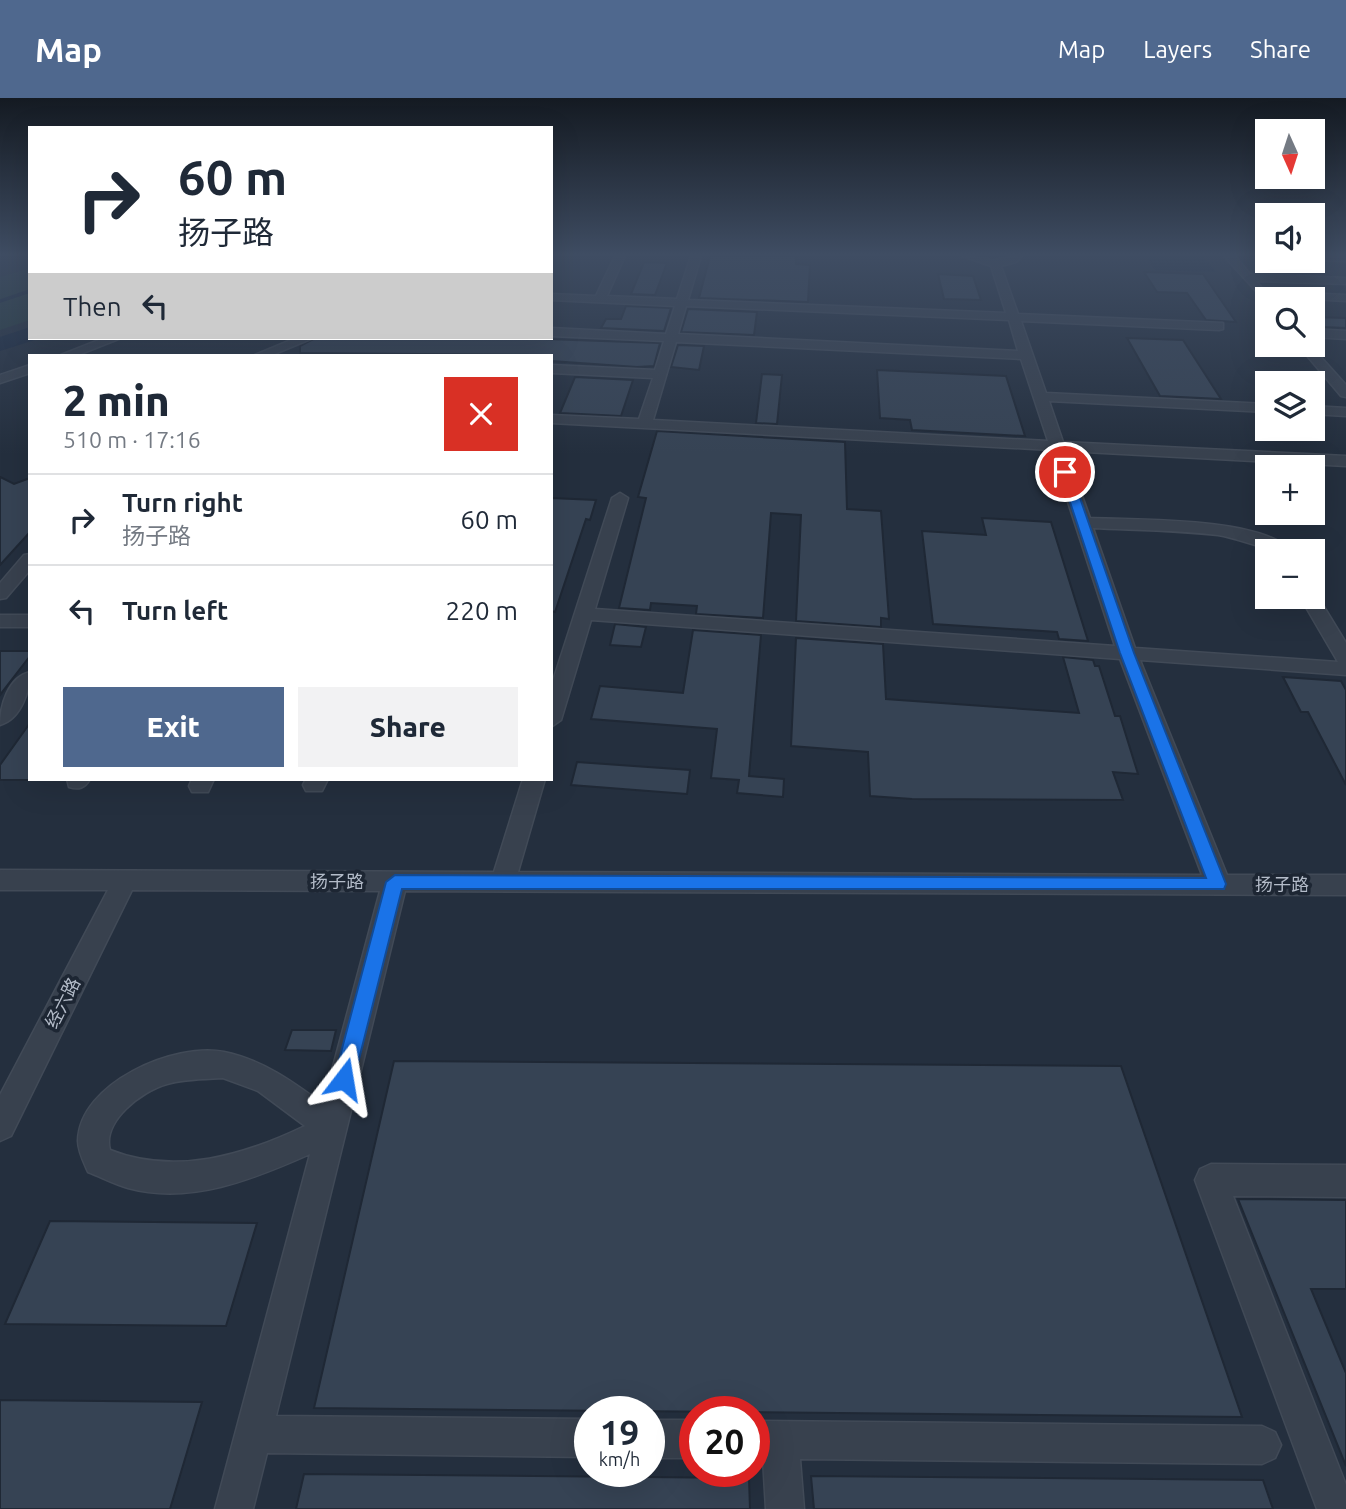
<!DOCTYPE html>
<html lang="en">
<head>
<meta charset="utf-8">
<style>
  body { margin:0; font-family:Ubuntu,"Noto Sans SC",sans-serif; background:#f2f2f3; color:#1f2937; height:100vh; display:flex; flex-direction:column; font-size:26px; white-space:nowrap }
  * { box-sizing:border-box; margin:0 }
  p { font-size:23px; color:#747a83 }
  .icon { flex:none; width:38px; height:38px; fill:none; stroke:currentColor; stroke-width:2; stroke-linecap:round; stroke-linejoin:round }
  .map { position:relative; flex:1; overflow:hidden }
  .details { position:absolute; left:28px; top:256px; width:525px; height:427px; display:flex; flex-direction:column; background:#fff; border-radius:0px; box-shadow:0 7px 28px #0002 }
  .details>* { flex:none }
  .guide { position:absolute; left:28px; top:28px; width:525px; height:214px; border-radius:0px; box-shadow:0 7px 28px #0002; background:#fff; color:#1f2937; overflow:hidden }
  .needle { width:46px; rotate:177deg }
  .controls { position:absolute; left:1255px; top:21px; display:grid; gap:14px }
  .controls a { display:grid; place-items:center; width:70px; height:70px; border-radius:0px; background:#fff; box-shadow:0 7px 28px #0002; font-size:35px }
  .speed { position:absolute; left:574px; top:1298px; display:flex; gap:14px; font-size:35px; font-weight:700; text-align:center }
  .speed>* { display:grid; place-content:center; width:91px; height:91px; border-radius:50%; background:#fff; box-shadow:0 7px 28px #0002; line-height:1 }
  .speed small { font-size:18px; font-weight:400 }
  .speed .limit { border:10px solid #d22; background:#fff; color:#111 }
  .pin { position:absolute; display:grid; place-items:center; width:60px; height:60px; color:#fff; margin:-30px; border:4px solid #fff; border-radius:50%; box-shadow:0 2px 7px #0007 }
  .me { position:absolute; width:77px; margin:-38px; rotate:14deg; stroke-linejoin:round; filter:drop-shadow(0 0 5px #0008) }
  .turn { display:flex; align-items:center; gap:24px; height:147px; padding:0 35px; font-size:32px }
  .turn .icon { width:91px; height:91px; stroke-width:2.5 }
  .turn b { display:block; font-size:49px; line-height:60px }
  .then { display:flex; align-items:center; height:66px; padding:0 35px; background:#0003; gap:14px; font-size:26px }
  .round { display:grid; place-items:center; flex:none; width:74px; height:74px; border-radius:0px; background:#f2f2f3 }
  .overview { display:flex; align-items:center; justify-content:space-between; height:119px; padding:0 35px }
  h1 { font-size:42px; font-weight:800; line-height:52px }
  .primary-button { display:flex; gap:14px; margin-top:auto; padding:14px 35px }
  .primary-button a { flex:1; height:80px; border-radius:0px; background:#4f688e; color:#fff; font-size:28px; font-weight:800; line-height:80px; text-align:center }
  .primary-button a+a { background:#f2f2f3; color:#1f2937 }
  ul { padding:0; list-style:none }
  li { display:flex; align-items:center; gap:21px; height:91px; padding:0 35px; border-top:2px solid #e0e1e3 }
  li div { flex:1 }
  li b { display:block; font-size:26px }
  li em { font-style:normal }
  header { display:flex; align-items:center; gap:42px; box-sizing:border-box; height:98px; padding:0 35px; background:#4f688e; color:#fff }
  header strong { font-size:33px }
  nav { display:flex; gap:38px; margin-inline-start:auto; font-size:24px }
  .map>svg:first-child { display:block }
  .green { fill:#263c3f }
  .water { fill:#17263c }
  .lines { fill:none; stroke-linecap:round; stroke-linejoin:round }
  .stream { stroke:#17263c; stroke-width:3.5 }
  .river { fill:#17263c; fill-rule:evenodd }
  .building { fill:#364354; stroke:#1f2835; stroke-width:2 }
  .minor-casing { stroke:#414a57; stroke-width:3 }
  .minor { fill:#38414e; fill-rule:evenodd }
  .route { fill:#1a73e8; stroke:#114b97; stroke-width:2 }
  .labels { text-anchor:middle; stroke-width:7; stroke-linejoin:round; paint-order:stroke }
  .street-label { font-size:18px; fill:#b4bcc9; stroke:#1d2633 }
</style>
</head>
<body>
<header>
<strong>Map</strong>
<nav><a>Map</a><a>Layers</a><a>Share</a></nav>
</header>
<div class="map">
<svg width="1346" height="1411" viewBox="0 0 1346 1411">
  <rect width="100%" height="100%" fill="#242f3e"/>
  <!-- green -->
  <polygon class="green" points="30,170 30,222 0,232 0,179"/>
  <!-- water -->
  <polygon class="water" points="1145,158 1202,158 1216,174 1155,172"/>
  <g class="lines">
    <!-- stream -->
    <polyline class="stream" points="0,203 30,193"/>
    <!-- river -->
    <polygon class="river" points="30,229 30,240 38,241 0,253 0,239"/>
  </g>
  <!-- building -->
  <g class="building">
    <polygon points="710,158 796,158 796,166 810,167 808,204 699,200"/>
    <polygon points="644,164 667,165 655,197 631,196"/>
    <polygon points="1144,174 1203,176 1236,224 1206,222 1187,195 1157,194"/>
    <polygon points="938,176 973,178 981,202 944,201"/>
    <polygon points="626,208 671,210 664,233 601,230 606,221 621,221"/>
    <polygon points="688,211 757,214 754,237 681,234"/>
    <polygon points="1313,219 1346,220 1346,230 1322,229"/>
    <polygon points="315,240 515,240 660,245 654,268 637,269 551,263 551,257 300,255 300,248"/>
    <polygon points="1127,240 1183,242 1221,301 1160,298"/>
    <polygon points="678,247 704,248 699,272 671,269"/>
    <polygon points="877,272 1006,278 1025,338 912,332 910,322 880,320"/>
    <polygon points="762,276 782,277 777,326 756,325"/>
    <polygon points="575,279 633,282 621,318 560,315"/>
    <polygon points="657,333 845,344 847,411 881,413 889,521 881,520 881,529 796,523 801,417 771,415 763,520 696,516 697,508 651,505 650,512 619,510 646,400 638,399"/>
    <polygon points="0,379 14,386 30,380 30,434 0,467"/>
    <polygon points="551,400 596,402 590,422 586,421 555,514 551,513"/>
    <polygon points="982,420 1051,424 1088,543 1059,541 1057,534 933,526 922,433 986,437"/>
    <polygon points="615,526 646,529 641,549 610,547"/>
    <polygon points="693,532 761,537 749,678 784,681 783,699 737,695 739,682 711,680 717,631 591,621 600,588 683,595"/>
    <polygon points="796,540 883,546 886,601 1079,615 1063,559 1093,562 1095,568 1099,568 1115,618 1120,618 1138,676 1113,674 1123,702 912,701 870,698 868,654 791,648"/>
    <polygon points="0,553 30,553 30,558 0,597"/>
    <polygon points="1283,579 1341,583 1346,592 1346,687 1308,614 1301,614"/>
    <polygon points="30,625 30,682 0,682 0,667"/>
    <polygon points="577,664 690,672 687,696 571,687"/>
    <polygon points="292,932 336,932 331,953 285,952"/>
    <polygon points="394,963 1121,968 1242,1319 314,1310"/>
    <polygon points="1238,1101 1346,1102 1346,1191 1311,1191 1346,1275 1346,1368"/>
    <polygon points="50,1123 257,1125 226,1228 5,1226"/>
    <polygon points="0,1302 202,1304 170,1411 0,1411"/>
    <polygon points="304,1376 749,1380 750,1411 296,1411"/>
    <polygon points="811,1378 1263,1382 1273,1411 814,1411"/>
  </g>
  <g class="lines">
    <!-- minor casing -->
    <g class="minor-casing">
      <g id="minor">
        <path d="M615,158H625L607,198L677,201L691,158H701L688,202L1006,215L991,168L962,158L993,162L1022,158L1016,164L1001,168L1018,216L1223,225V231L1219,232L1021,223L1046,295L1267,306V314L1049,303L1063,344L1346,358V368L1066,353L1090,420C1133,422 1263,419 1291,453C1266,454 1243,441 1218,437C1176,432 1135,432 1093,430L1135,550L1338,564L1300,499H1312V494L1318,499L1346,545V577L1140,562L1227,777H1346V797L405,793L276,1318L590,1321V1359L267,1355L253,1411H215L310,1056C254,1081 190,1107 128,1090C114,1086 101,1079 88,1074C84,1065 78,1053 78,1043C79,985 175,944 224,954C263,962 293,984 323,1006L380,793L132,792L11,1038L0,1043V997L108,792H0V772L494,774L523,681H545L518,774L1202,777L1120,561L591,522L561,622L551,629V589L612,400L620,395L628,400L595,511L1115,548L1051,352L551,325V317L639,321L653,280L551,275V267L655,272L664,243L551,238V230L666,236L675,208L551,202V196L596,198ZM686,208L1009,222L1018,253L678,236ZM676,244L1021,261L1048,343L653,322ZM223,980L258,993L305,1028C245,1057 175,1078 110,1052C102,1023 142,993 167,986C185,981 205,981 223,980Z"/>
        <polygon points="1224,158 1235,158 1250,176 1346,180 1346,186 1256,183 1262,190 1256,193"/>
        <polygon points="1312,158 1346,158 1346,163 1312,162"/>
        <polygon points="1262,193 1346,197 1346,203 1258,198 1258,194"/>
        <polygon points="1312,231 1346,233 1346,241 1312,239"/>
        <polygon points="104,240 121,240 78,257 61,257"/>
        <polygon points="296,240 313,240 272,257 255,257"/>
        <polygon points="1298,247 1310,247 1346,287 1346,299 1341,298"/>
        <polygon points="30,267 30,275 0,285 0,277"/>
        <polygon points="1312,308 1346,310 1346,318 1312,316"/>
        <polygon points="30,456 30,472 6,500 0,501 0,485 24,457"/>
        <rect x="0" y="517" width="30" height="12"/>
        <path d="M30,574C30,593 21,621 0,627C0,608 8,579 30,574Z"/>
        <path d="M67,681H90C85,690 79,692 69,689Z"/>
        <polygon points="192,681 214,681 208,694 192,694 189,688"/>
        <polygon points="306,681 328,681 322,693 306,693 303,687"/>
        <polygon points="1211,1066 1346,1067 1346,1099 1233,1098 1346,1387 1346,1411 1317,1411 1195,1082 1200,1071"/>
        <rect x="649" y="1322" width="46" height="38"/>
        <polygon points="754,1323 1262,1328 1275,1334 1281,1347 1275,1360 1262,1366 800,1361 804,1411 766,1411 763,1361 754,1361"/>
      </g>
    </g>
    <!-- minor -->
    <use href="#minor" class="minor"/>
  </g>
  <!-- sky -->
  <linearGradient id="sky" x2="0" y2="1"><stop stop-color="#141a22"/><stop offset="0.44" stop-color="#3f4d63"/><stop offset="1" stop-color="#3f4d63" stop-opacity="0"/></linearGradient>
  <rect width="1346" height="356" fill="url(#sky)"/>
  <!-- route -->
  <polygon class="route" points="1065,370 1071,374 1134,555 1226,786 1224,791 402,791 354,981 351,987 344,990 337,987 334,981 386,784 395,777 1206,780 1120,555 1060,374"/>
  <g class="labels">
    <!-- street labels -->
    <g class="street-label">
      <text x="337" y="790">扬子路</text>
      <text x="1282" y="793">扬子路</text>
      <text transform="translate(63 905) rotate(-63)" y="6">经六路</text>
    </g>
  </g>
</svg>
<div class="controls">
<a><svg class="needle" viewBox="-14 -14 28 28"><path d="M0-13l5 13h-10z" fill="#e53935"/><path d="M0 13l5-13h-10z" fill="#747a83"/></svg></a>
<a><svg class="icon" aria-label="sound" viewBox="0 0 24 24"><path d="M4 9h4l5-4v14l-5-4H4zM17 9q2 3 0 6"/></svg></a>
<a><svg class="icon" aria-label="search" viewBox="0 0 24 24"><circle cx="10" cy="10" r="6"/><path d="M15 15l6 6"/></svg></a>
<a><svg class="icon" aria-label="layers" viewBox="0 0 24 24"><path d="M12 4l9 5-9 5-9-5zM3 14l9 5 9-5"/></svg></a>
<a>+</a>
<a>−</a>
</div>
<div class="speed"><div>19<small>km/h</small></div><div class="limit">20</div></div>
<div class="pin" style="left:1065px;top:374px;background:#d93025"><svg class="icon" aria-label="arrive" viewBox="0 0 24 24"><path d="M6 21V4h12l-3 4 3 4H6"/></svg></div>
<svg class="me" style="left:344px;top:981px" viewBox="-20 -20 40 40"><path d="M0-17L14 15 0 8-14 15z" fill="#1a73e8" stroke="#fff" stroke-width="4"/></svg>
<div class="guide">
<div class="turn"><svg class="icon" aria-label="right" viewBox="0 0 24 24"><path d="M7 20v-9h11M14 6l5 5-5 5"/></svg><div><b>60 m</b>扬子路</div></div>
<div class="then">Then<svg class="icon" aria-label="left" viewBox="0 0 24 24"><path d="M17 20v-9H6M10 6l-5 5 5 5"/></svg></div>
</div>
<section class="details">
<div class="overview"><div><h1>2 min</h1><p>510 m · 17:16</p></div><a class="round" style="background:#d93025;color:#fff"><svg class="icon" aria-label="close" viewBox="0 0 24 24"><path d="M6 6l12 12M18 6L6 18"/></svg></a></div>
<ul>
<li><svg class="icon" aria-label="right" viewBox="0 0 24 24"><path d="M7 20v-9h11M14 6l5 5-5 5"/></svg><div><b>Turn right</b><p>扬子路</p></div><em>60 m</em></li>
<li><svg class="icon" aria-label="left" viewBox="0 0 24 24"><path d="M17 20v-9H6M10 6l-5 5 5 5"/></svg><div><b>Turn left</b></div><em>220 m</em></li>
</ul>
<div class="primary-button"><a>Exit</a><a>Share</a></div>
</section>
</div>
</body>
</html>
